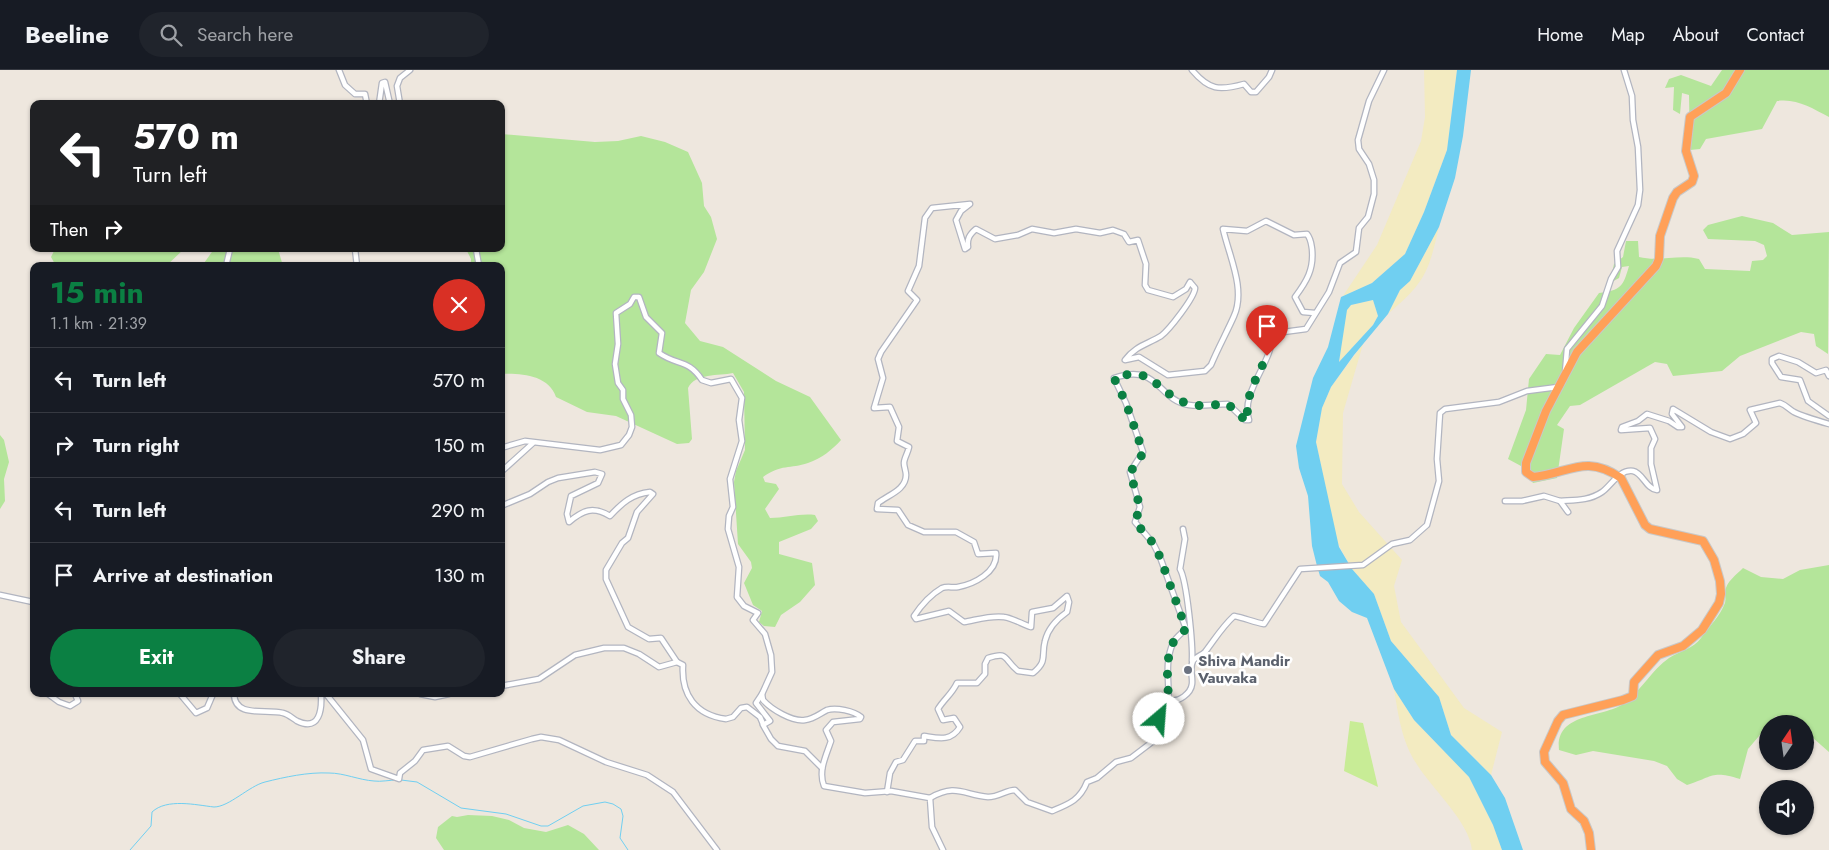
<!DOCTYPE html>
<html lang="en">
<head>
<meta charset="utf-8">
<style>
  body { margin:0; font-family:Jost,sans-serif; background:#20242c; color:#f1f3f6; height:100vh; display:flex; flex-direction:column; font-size:19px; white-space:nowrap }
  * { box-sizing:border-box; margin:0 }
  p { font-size:16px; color:#9ea1a6 }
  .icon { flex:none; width:28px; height:28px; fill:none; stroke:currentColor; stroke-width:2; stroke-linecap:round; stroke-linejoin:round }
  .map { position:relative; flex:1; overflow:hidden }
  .panel { position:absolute; left:30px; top:192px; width:475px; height:435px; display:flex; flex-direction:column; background:#171b24; border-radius:10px; box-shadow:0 1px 4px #0004 }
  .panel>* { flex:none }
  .banner { position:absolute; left:30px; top:30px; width:475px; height:152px; border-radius:10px; box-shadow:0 1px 4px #0004; background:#202124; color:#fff; overflow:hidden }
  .needle { width:32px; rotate:13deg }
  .controls { position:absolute; left:1759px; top:645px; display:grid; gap:10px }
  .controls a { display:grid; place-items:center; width:55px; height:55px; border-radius:50%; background:#171b24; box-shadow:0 1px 4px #0004; font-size:25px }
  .pin { position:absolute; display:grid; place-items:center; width:42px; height:42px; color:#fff; margin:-51px -21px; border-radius:50% 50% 50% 0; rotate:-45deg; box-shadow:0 0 5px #0007 }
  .pin .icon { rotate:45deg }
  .me { position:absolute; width:55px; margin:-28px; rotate:27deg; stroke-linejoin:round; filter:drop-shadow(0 0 4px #0008) }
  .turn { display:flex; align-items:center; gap:18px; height:105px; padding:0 20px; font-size:22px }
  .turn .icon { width:65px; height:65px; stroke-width:2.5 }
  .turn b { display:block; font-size:35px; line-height:42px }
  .then { display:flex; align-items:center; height:48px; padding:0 20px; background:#0003; gap:10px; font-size:19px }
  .round { display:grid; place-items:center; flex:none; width:52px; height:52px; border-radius:26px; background:#20242c }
  .head { display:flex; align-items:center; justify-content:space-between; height:85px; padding:0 20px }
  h1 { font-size:30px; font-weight:700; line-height:38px; color:#0b8043 }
  .action { display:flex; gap:10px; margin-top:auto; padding:10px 20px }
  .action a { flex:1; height:58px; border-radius:30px; background:#0b8043; color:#fff; font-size:20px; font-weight:700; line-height:58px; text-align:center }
  .action a+a { background:#20242c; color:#f1f3f6 }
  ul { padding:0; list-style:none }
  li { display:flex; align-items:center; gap:15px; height:65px; padding:0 20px; border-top:1px solid #363941 }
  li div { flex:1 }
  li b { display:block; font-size:19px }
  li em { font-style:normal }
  header { display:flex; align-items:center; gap:30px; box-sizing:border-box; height:70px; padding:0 25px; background:#171b24; border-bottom:1px solid #363941 }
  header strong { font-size:24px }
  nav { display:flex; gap:28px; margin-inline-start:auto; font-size:18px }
  .search { width:350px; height:45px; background:#20242c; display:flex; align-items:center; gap:12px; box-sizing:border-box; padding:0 18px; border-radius:28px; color:#9ea1a6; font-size:19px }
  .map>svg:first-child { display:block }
  .green { fill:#b4e59a }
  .sand { fill:#f3ebc1 }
  .pitch { fill:#c8ec96 }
  .water { fill:#70cff1; fill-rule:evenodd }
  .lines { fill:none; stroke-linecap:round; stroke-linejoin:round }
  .stream { stroke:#70cff1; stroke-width:1 }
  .street-casing { stroke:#b2b5c0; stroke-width:7 }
  .highway-casing { stroke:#c8c8c8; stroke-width:10 }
  .street { stroke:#fff; stroke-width:4.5 }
  .highway { stroke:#ffa058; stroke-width:8 }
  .route { stroke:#0b8043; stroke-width:9; stroke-dasharray:0 16.2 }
  .worship-dot { fill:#6b7280; stroke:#fff; stroke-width:2 }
  .labels { text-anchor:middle; stroke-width:5; stroke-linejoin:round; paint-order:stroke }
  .worship-label { font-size:15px; font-weight:bold; fill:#5b616d; stroke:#fff; text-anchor:start }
</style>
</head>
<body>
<header>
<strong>Beeline</strong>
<div class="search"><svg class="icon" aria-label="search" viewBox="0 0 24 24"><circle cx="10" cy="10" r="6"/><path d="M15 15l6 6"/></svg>Search here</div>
<nav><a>Home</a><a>Map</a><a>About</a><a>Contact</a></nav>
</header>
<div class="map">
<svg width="1829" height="780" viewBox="0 0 1829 780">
  <rect width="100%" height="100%" fill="#eee7de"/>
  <!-- green -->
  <g class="green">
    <path d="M1722,0H1829V47C1812,38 1796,28 1777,31L1762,59L1706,69L1700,79L1690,80L1689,25L1682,23L1680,44L1673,40L1674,17L1665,18L1669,9L1681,5L1711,16Z"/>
    <path d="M501,64L595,72L618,71L641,66L665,72L688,82L702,113L704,136L711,147L717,169L704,202L691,220L685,253L700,271L723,277L776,311L810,327L841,370C832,380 822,388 808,393C790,399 781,394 763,407L765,412L776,414L779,419L765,439L770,448C785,448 800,443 815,445L818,451L811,459L779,472V484L812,493L815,515L800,532L781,545L775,557L764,556L759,552L762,541L753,535L744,513L752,498L751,492L738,474L734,412L736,401L745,380L744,322L733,303C719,306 695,303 688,318L692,369L689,373L677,374L616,346L587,342L556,327C549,305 520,303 501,304L503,234L501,231V196H471V189L466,179H501Z"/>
    <path d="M1742,146L1773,153L1792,165L1829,162L1828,284L1816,276L1814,264L1801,262L1740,286L1722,301L1673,306L1667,294L1655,292L1580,335L1570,336L1557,355L1564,359L1557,408L1533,413L1521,396L1508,389L1526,340L1529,309L1546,284L1560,285L1574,258L1599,223C1621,220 1623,217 1629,196L1622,197L1619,208L1610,213L1614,194L1623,187L1626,171H1638L1639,187C1659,192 1679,184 1699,189L1705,199L1750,201L1752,191L1763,190L1767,186L1764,175L1755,171L1708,169L1703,160L1708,155Z"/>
    <polygon points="55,179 184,179 166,196 56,196 51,187"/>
    <polygon points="214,179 278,179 283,196 202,196"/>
    <polygon points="0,365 4,370 9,392 4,409 5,431 0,439"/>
    <path d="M1829,495V682L1805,661V654H1796L1776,646L1748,679L1740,709C1711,700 1713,707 1687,715L1677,709L1667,696L1654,691L1593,681L1576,685L1559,680C1555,641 1605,649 1626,632C1642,619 1652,600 1669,588C1680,581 1693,579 1701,568C1709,557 1720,546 1725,533C1726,529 1725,526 1725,522C1726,512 1736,505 1743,498L1761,507L1783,509L1800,500Z"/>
    <polygon points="468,745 492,746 509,750 524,758 546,762 568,755 584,764 599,780 444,780 436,768 438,757 452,746 457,747"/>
  </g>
  <!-- sand -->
  <g class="sand">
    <polygon points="1424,0 1457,0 1447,80 1424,142 1405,184 1372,213 1343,226 1377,175 1421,71 1425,47"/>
    <path d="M1439,157C1428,204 1425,212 1388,244L1400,220L1410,211Z"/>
    <polygon points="1373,230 1378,246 1373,255 1339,292 1346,240 1351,235"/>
    <polygon points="1363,274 1343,343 1342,414 1359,442 1402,490 1394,516 1401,552 1464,638 1502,662 1491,705 1451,665 1439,627 1391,571 1374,524 1352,499 1337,472 1316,372 1322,338 1331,317"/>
    <path d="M1394,619L1414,650L1469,707L1493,755L1502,780H1472C1469,751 1431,718 1416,693C1402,672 1398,644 1394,619Z"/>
  </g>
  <!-- pitch -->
  <polygon class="pitch" points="1350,651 1363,653 1378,717 1344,701"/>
  <!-- water -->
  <path class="water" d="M1457,0H1471L1463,66L1455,108L1439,157L1410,211L1400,220L1388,244L1354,285L1331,317L1322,338L1316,372L1339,477L1352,499L1374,524L1391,571L1439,627L1451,665L1491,705L1505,728L1523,780H1502L1493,755L1469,707L1414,650L1394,619L1367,548L1352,542L1339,531L1328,512L1320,506L1317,496L1312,476L1308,426L1299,398L1296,376L1313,308L1328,277L1341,227L1372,213L1405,184L1424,142L1447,80ZM1373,230L1378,246L1373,255L1339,292L1347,240L1351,235Z"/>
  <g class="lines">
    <!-- stream -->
    <g class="stream">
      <polyline points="401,710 417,712 461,738 506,744 541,756 548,756 583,736 605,732 613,734 621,739 623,746 620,768 628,780"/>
      <path d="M130,780L151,756L152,742C167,728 196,735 214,737C229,737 249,716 265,712C285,707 308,702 329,703C344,703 359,710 374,711C381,712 389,710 397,710"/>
    </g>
    <!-- street casing -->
    <g class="street-casing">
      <g id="street">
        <polyline points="339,0 345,15 355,24 365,24 367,34"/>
        <path d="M1192,0C1209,20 1219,21 1244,14L1251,22H1256L1269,7L1272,0"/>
        <polyline points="379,34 382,13 385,12 390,34"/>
        <polyline points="400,34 397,16 400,8 410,0"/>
        <polyline points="355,179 357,196"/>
        <polyline points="476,179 479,196"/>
        <polyline points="226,196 230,179"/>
        <polyline points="1565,303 1567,279 1602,236 1611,209 1618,197 1617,181 1638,135 1640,120 1638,77 1633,50 1632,26 1624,0"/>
        <polyline points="1829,306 1826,300 1816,303 1798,292 1779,286 1772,289 1772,293 1781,307 1800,310 1808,331 1829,346"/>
        <path d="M501,378L525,371L600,380L621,375L629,365L632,357L631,345L623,329V320L618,313L615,294L618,274L616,243L630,234L634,227H639L646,247L662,263L659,283C678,296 688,289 702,310L711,313L731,309L742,328L739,350L742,371L730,409L733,437L729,446L728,459L739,497L737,527L744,536L758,543L753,550L765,564L771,585L772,602L762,624L763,630C771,639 792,652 805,650C814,649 819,644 827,640C836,637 854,641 861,647L860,649L833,652L826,660L831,671C826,686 818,701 824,716L865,723L891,721L930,728L932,757L943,780"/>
        <polyline points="501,402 533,373"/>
        <polyline points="1505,431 1522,431 1544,426 1560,431"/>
        <path d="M501,436L530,424L548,412L558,408L595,402L602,404L598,413L571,426L567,444L569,452C583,440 593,436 610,446C622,433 632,424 650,422L653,424L637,442L628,468L622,473L606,500V509L628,557L649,569L661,568L677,592"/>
        <path d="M1568,442L1560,431C1574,430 1589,431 1602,422C1611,416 1619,399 1633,401C1643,403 1646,419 1657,420L1651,394V378L1655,369L1650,358L1621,360L1622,357L1638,351L1647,344L1669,351L1678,357H1682L1672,344L1673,339L1711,362L1730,369L1743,364L1756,353L1750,340L1780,333C1786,335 1789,339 1794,342C1800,345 1822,352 1829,354"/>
        <path d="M1183,459L1185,469L1180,499C1187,511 1193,575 1192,591"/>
        <polyline points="0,525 33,532 34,534"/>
        <path d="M501,616L539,609L575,585L604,578H624L639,584L659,597L677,592L683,595C681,624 695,645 726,649L733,647L741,638L747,637L760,647L763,654"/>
        <polyline points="48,624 59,632 70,636 78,631 75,624"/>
        <polyline points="180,624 196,643 207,638 213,624"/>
        <path d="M234,624C235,649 267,638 283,643C288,644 292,648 297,651C320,662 322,639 321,624"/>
        <polyline points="326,624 363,670 371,699 399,709 400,703 415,691 423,680 448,676 464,686 470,687 532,669 541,667 559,670 606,692 647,705 673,722 717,780"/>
        <polyline points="420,624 435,627 449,624"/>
        <polyline points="762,624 756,633 770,651 763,655 771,669 778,676 805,681 822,698"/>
        <path d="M1169,630C1179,633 1191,623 1192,614C1193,606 1189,598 1193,591C1196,586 1201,586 1205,582C1215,569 1222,557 1234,546C1245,548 1253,552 1264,554L1300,499L1363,495L1392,474L1410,470L1427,455L1439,411L1437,389L1440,343L1445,339L1499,332L1527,321L1558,317"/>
        <path d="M887,722L890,703L896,692L903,690L915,671H924V666C938,668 951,672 960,657L954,648L943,650L938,639C944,629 952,624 957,613H977L985,604V594L988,588C1009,581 1003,589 1018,601L1033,603C1048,591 1041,586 1045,571C1048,558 1057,549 1067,542L1069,532L1067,526L1053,538L1032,542L1031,557C1022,554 1012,548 1004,547C991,545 976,550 964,552L949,541L916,549L914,546C922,534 930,525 942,518C947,516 953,518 958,517C974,514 998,502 996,483L978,484L974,472L956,462H924L908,455L898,440L877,439L878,433C888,425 906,420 906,405C906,401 904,397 904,393C904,388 908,383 909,377L897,371L899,357L890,337L874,338L883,308L878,289L881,282L917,230L908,221L919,196L925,148L932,138L970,134L961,141L956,150L965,179L968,177C967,169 969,165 976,159L995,169L1018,165L1032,159L1054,163L1076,159L1100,163L1113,160L1124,164L1129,172L1138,170L1146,194L1145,215L1148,220L1173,227L1186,219L1190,212L1195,218C1195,227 1169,260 1161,266C1148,274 1135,276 1125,290L1139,287L1168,305L1205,301L1211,295C1218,278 1227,262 1234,246C1246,219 1229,186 1223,159L1247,161L1266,151L1294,165L1307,164C1311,169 1311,173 1312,179C1314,199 1307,211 1295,227L1303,242L1315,243"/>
        <path d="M930,728C956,713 964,725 988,727C999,727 1006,720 1015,720L1027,732L1052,741C1069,734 1080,730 1087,712L1097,708L1116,692L1131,688L1156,669L1159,649L1168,640C1171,618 1163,595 1173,573C1175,568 1182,563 1186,559L1160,487L1153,473L1135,452L1140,437L1130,402L1143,382L1126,333L1114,308C1159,292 1157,330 1189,335C1202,337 1216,334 1228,334L1245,350H1249C1240,322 1273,292 1272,266L1276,263L1306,259L1329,222L1340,193L1356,182L1359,158L1368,147L1374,124V110L1369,94L1359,79L1358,70L1369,31L1384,0"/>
      </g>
    </g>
    <!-- highway casing -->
    <g class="highway-casing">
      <path id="highway" d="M1591,780L1589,763L1584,751L1571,739L1563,713L1545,692L1544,682L1558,651L1563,645L1623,630L1633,626L1634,612L1658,585L1683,576L1702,560L1719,533L1721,524L1720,511L1714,490L1703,471L1650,459L1645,455L1621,408C1585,383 1568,404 1533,407L1526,402V393L1546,341L1577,282L1656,196L1659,189L1660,166L1673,128L1677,122L1692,112L1694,106L1686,81L1690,47L1726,23L1740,0"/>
    </g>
    <!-- street -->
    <use href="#street" class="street"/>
    <!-- highway -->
    <use href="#highway" class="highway"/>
  </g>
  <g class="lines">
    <!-- route -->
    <path class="route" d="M1159,649L1168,640C1170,618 1163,595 1173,573C1175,568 1182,563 1186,559L1160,487L1153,473L1135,452L1140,437L1130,402L1139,391L1143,382L1126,333L1114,308C1154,294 1155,322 1186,333C1197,338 1216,334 1228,334L1245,350H1249C1242,331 1259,303 1267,286"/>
  </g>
  <!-- markers -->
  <circle class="worship-dot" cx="1188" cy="600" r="5"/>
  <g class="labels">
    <!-- worship labels -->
    <g class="worship-label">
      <text x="1198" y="596">Shiva Mandir<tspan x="1198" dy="17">Vauvaka</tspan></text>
    </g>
  </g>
</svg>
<div class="controls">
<a><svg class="needle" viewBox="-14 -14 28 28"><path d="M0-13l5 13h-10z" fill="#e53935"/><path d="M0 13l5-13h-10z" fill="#9ea1a6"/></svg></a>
<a><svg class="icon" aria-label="sound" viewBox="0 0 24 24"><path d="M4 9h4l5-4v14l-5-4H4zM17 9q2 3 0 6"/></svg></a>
</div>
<div class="pin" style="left:1267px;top:286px;background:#d93025"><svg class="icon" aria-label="arrive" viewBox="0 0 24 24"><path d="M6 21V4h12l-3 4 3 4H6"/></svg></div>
<svg class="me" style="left:1159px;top:649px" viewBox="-20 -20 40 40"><circle r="19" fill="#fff"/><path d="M0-13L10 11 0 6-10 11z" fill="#0b8043"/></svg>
<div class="banner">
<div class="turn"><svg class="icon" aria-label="left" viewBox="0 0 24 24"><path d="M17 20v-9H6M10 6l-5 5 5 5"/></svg><div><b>570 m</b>Turn left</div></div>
<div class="then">Then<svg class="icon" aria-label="right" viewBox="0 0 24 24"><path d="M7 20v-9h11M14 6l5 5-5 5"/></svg></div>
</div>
<section class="panel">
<div class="head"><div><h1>15 min</h1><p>1.1 km · 21:39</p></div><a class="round" style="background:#d93025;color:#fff"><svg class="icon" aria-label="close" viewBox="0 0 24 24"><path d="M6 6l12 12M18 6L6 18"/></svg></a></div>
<ul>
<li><svg class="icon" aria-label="left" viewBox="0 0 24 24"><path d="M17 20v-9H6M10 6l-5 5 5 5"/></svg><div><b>Turn left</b></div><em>570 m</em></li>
<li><svg class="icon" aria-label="right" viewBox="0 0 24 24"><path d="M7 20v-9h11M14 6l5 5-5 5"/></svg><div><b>Turn right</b></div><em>150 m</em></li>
<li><svg class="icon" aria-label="left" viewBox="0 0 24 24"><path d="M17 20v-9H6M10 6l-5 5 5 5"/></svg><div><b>Turn left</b></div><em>290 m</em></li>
<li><svg class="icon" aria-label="arrive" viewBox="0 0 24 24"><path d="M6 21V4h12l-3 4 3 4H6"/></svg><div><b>Arrive at destination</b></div><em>130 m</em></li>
</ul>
<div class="action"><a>Exit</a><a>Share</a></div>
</section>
</div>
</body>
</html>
